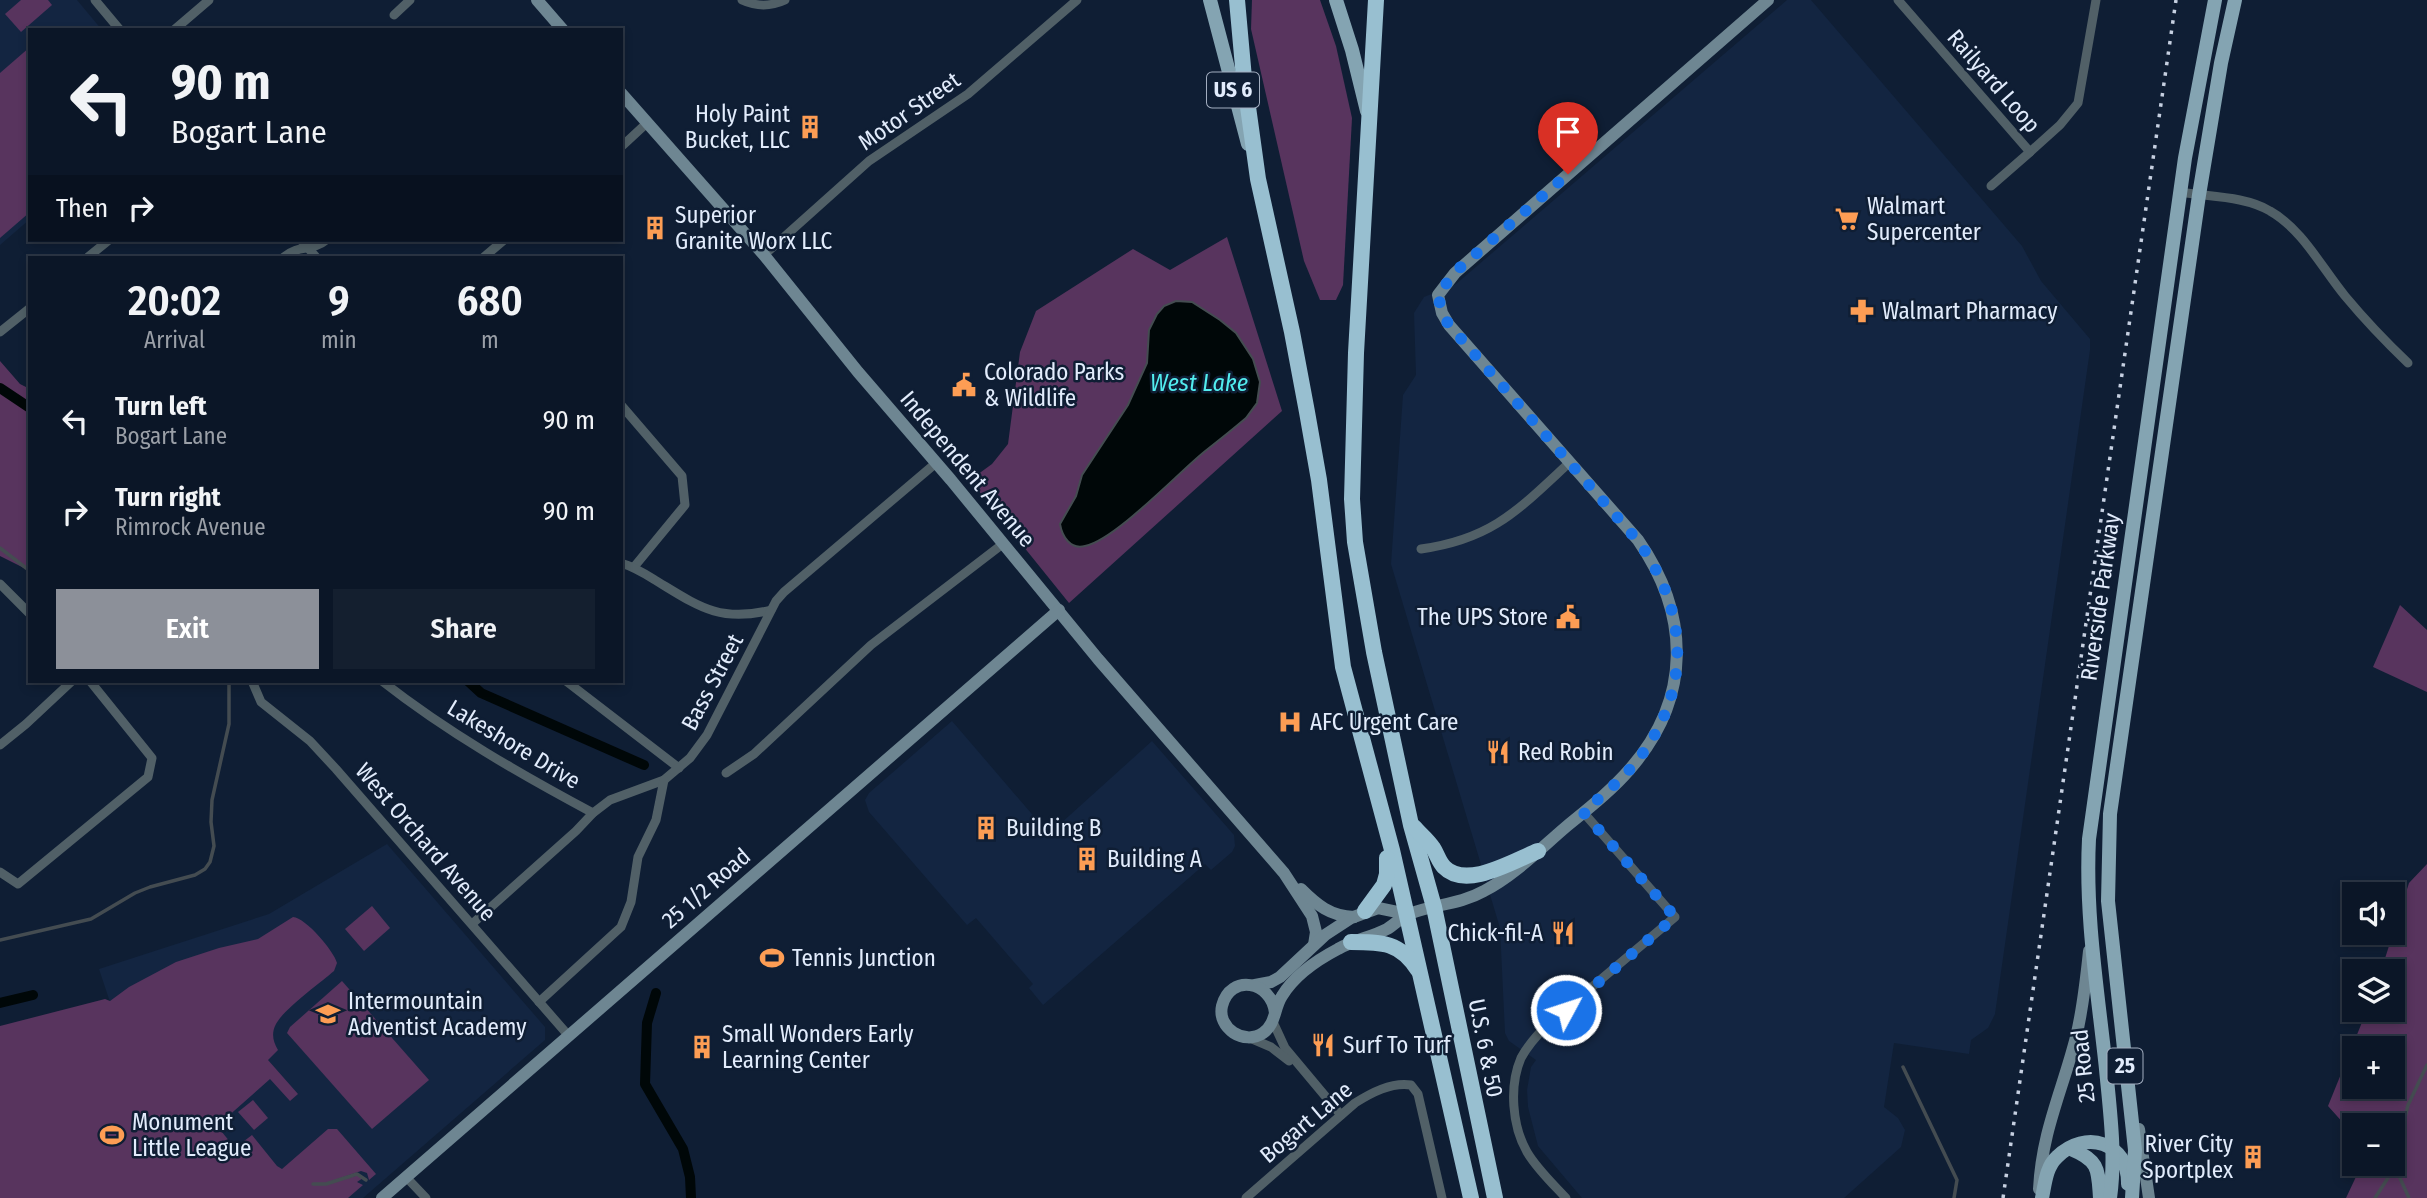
<!DOCTYPE html>
<html lang="en">
<head>
<meta charset="utf-8">
<style>
  body { margin:0; font-family:"Fira Sans Condensed",sans-serif; background:#141f2f; color:#f1f3f6; height:100vh; display:flex; flex-direction:column; font-size:26px; white-space:nowrap }
  * { box-sizing:border-box; margin:0 }
  p { font-size:23px; color:#9a9fa7 }
  .icon { flex:none; width:38px; height:38px; fill:none; stroke:currentColor; stroke-width:2; stroke-linecap:round; stroke-linejoin:round }
  .map { position:relative; flex:1; overflow:hidden }
  .sheet { position:absolute; left:28px; top:256px; width:595px; height:427px; display:flex; flex-direction:column; background:#0b1627; border-radius:0px; box-shadow:0 4px 10px #0003,0 0 0 2px #2b3544 }
  .sheet>* { flex:none }
  .guide { position:absolute; left:28px; top:28px; width:595px; height:214px; border-radius:0px; box-shadow:0 4px 10px #0003,0 0 0 2px #2b3544; background:#0b1627; color:#f1f3f6; overflow:hidden }
  .tools { position:absolute; left:2342px; top:882px; display:grid; gap:14px }
  .tools a { display:grid; place-items:center; width:63px; height:63px; border-radius:0px; background:#0b1627; box-shadow:0 4px 10px #0003,0 0 0 2px #2b3544; font-size:35px }
  .pin { position:absolute; display:grid; place-items:center; width:60px; height:60px; color:#fff; margin:-72px -30px; border-radius:50% 50% 50% 0; rotate:-45deg; box-shadow:0 0 7px #0007 }
  .pin .icon { rotate:45deg }
  .me { position:absolute; width:77px; margin:-38px; rotate:50deg; stroke-linejoin:round; filter:drop-shadow(0 0 5px #0008) }
  .turn { display:flex; align-items:center; gap:24px; height:147px; padding:0 28px; font-size:32px }
  .turn .icon { width:91px; height:91px; stroke-width:2.5 }
  .turn b { display:block; font-size:49px; line-height:60px }
  .then { display:flex; align-items:center; height:66px; padding:0 28px; background:#0003; gap:14px; font-size:26px }
  .eta { display:flex; justify-content:space-evenly; align-items:center; height:119px; text-align:center }
  .eta b { font-size:42px; font-weight:600; line-height:49px }
  .action { display:flex; gap:14px; margin-top:auto; padding:14px 28px }
  .action a { flex:1; height:80px; border-radius:0px; background:#8c9099; color:#fff; font-size:28px; font-weight:600; line-height:80px; text-align:center }
  .action a+a { background:#141f2f; color:#f1f3f6 }
  ul { padding:0; list-style:none }
  li { display:flex; align-items:center; gap:21px; height:91px; padding:0 28px }
  li div { flex:1 }
  li b { display:block; font-size:26px }
  li em { font-style:normal }
  .map>svg:first-child { display:block }
  .built { fill:#132541 }
  .green { fill:#58345e; fill-rule:evenodd }
  .water { fill:#000708; stroke:#444c51; stroke-width:2 }
  .lines { fill:none; stroke-linecap:round; stroke-linejoin:round }
  .stream { stroke:#444c51; stroke-width:3.5 }
  .canal { stroke:#000708; stroke-width:10 }
  .street { stroke:#516067; stroke-width:9 }
  .secondary { stroke:#6e8692; stroke-width:12 }
  .primary { stroke:#84a4b2; stroke-width:14 }
  .highway { stroke:#98bfd0; stroke-width:16 }
  .rail { stroke:#c6d0e1; stroke-width:3.5; stroke-dasharray:3.5 7; stroke-linecap:butt }
  .route { stroke:#1a73e8; stroke-width:12; stroke-dasharray:0 21.6 }
  .labels { text-anchor:middle; stroke-width:5; stroke-linejoin:round; paint-order:stroke }
  .shield { fill:#0f1e34; stroke:#a3aec0; stroke-width:2 }
  .shield-label { font-size:21px; font-weight:bold; fill:#e2ecfc }
  .street-label { font-size:23px; fill:#e2ecfc; stroke:#0f1e34 }
  .poi-label { font-size:23px; fill:#e2ecfc; stroke:#0f1e34; text-anchor:start }
  .water-label { font-size:24px; font-style:italic; fill:#52edef; stroke:#0f1e34 }
</style>
</head>
<body>
<div class="map">
<svg width="2427" height="1198" viewBox="0 0 2427 1198">
  <rect width="100%" height="100%" fill="#0f1e34"/>
  <!-- built -->
  <g class="built">
    <polygon points="0,0 77,0 102,30 30,30 30,219 0,245"/>
    <polygon points="1787,0 1811,0 2022,246 2041,281 2090,339 2090,350 1995,1014 1988,1028 1971,1040 1969,1054 1894,1043 1884,1107 1898,1118 1905,1130 1901,1147 1844,1198 1582,1198 1538,1146 1528,1107 1527,1090 1531,1067 1536,1060 1509,1041 1505,1033 1500,928 1391,564 1403,395 1416,375 1414,313 1424,297 1456,284"/>
    <polygon points="952,721 1049,834 1152,741 1234,835 1235,846 1232,852 1211,870 1205,864 1043,1005 1029,988 1033,984 976,918 967,925 869,812 865,800 869,793"/>
    <polygon points="387,844 545,1027 545,1040 363,1198 277,1198 110,1002 99,969 269,914"/>
  </g>
  <!-- green -->
  <g class="green">
    <polygon points="21,0 48,0 52,5 21,32 5,14"/>
    <polygon points="1252,0 1320,0 1336,46 1352,118 1343,285 1336,300 1320,300 1304,261 1251,29"/>
    <polygon points="30,47 30,212 0,238 0,73"/>
    <polygon points="1227,237 1282,411 1069,603 970,480 992,464 1008,444 1020,352 1036,311 1133,249 1170,270"/>
    <polygon points="0,361 20,384 30,389 30,571 0,556"/>
    <polygon points="2400,605 2427,630 2427,692 2373,667"/>
    <path d="M2427,864V1198H2346L2362,1164H2392V1125H2354V1135L2328,1106L2367,1010H2392V971H2381L2409,883ZM2354,1048H2392V1087H2354Z"/>
    <polygon points="372,906 390,928 364,951 345,929"/>
    <path d="M293,917C306,918 334,951 337,963L334,971C320,983 284,1009 276,1024C271,1033 273,1042 278,1050L268,1060L298,1094L290,1101L270,1079L217,1126L235,1148L252,1135L277,1166L282,1169L328,1129H337L376,1174L369,1180L367,1173L361,1171L326,1183H313L323,1185L359,1175L363,1178L357,1182L363,1185L348,1198H0V1026L105,999L110,1001L129,987L176,962L219,948L258,939Z"/>
    <polygon points="342,981 429,1080 372,1129 287,1033 290,1027"/>
    <polygon points="253,1100 268,1118 254,1130 238,1112"/>
  </g>
  <!-- water -->
  <path class="water" d="M1176,301L1192,302L1220,320L1236,333L1253,359L1260,382L1257,403L1246,418C1232,430 1218,441 1204,452C1177,474 1115,540 1085,546C1070,550 1062,536 1060,524L1076,496L1082,475L1128,405L1147,363L1149,330L1157,314L1164,306Z"/>
  <g class="lines">
    <!-- stream -->
    <g class="stream">
      <polyline points="0,548 30,571"/>
      <polyline points="0,940 91,919 135,893 150,887 195,875 205,869 210,862 214,846 211,822 212,800 229,724 229,681"/>
      <polyline points="1903,1067 1957,1180 1954,1198"/>
      <polyline points="313,1184 326,1184 357,1174 366,1180"/>
      <polyline points="2375,1198 2395,1167"/>
      <polyline points="2409,1198 2395,1167 2396,1156 2408,1105 2427,1065"/>
    </g>
    <!-- canal -->
    <g class="canal">
      <polyline points="0,388 30,408"/>
      <polyline points="468,681 481,693 644,765"/>
      <polyline points="656,993 647,1023 645,1084 683,1149 690,1177 691,1198"/>
      <polyline points="0,1003 33,995"/>
    </g>
    <!-- street -->
    <g class="street">
      <polyline points="95,0 120,30"/>
      <path d="M742,0C757,7 770,7 785,0"/>
      <polyline points="1898,0 2030,152 2060,125 2078,103 2096,0"/>
      <polyline points="394,15 410,0"/>
      <polyline points="174,30 209,0"/>
      <polyline points="621,147 648,122"/>
      <polyline points="1991,186 2030,152"/>
      <path d="M2180,192C2209,197 2245,196 2270,211C2302,229 2322,268 2345,296C2365,320 2386,342 2408,363"/>
      <polyline points="301,240 316,257"/>
      <polyline points="764,255 869,161 968,94 1077,0"/>
      <polyline points="88,257 109,240"/>
      <path d="M284,257C299,244 312,252 326,240"/>
      <polyline points="484,257 504,240"/>
      <polyline points="0,332 30,308"/>
      <polyline points="621,405 682,476 685,505 634,567"/>
      <path d="M1421,549C1493,539 1519,509 1570,462"/>
      <path d="M621,563C634,567 644,573 655,580C698,606 719,623 771,610"/>
      <polyline points="0,584 30,614"/>
      <polyline points="252,681 261,702 310,741 336,769 568,1035"/>
      <path d="M382,681C447,732 520,774 593,813"/>
      <polyline points="566,681 679,768"/>
      <polyline points="0,745 26,724 72,681"/>
      <polyline points="726,773 754,754 871,645 1004,543"/>
      <polyline points="0,872 18,884 148,777 152,758 90,681"/>
      <polyline points="472,924 576,831 593,813 610,800 664,780 690,758 707,735 776,601 784,592 936,463"/>
      <polyline points="539,1002 621,927 631,902 638,857 656,820 664,780"/>
      <polyline points="1273,1022 1285,1048 1341,1115"/>
      <polyline points="1250,1038 1271,1047 1289,1061"/>
      <polyline points="406,1177 426,1198"/>
      <path d="M1246,1198L1355,1103C1371,1093 1391,1082 1411,1085L1418,1094L1442,1198"/>
      <path d="M1566,1198C1553,1184 1537,1169 1527,1152C1512,1126 1509,1086 1521,1058C1528,1045 1538,1034 1548,1024L1675,917L1583,812"/>
    </g>
    <!-- secondary -->
    <g class="secondary">
      <polyline points="537,0 563,30"/>
      <polyline points="621,93 764,255 858,372 951,480 1098,659 1284,873 1312,916 1316,932 1314,945"/>
      <path d="M1301,889C1317,905 1330,916 1354,917"/>
      <polyline points="1255,985 1271,982 1280,977 1325,935 1351,918 1378,908 1407,914"/>
      <path d="M1275,1013C1272,981 1230,973 1222,1006C1217,1028 1244,1046 1263,1033C1276,1024 1274,1008 1282,996C1294,976 1317,960 1338,949C1353,940 1372,937 1387,929C1394,925 1401,917 1409,914C1434,904 1459,905 1484,891C1515,875 1541,848 1567,826C1589,808 1612,790 1630,769C1692,698 1690,615 1638,540L1449,325L1442,313L1438,295L1455,273L1768,0"/>
      <polyline points="2139,1129 2149,1198"/>
      <path d="M2039,1189C2042,1131 2062,1092 2076,1037C2083,1009 2086,980 2089,951"/>
      <polyline points="382,1198 1059,610"/>
    </g>
    <!-- primary -->
    <g class="primary">
      <polyline points="1210,0 1248,144"/>
      <polyline points="1336,0 1352,50 1367,111"/>
      <path d="M2071,1149C2100,1161 2098,1170 2100,1198"/>
      <path d="M2042,1198C2045,1184 2046,1167 2057,1157C2085,1129 2129,1142 2128,1184"/>
      <path d="M2110,1198C2116,1155 2110,1112 2106,1069C2098,993 2085,916 2089,839L2185,158L2215,0"/>
      <polyline points="2132,1198 2135,1150 2108,901 2110,814 2199,195 2221,63 2235,0"/>
    </g>
    <!-- highway -->
    <g class="highway">
      <polyline points="1237,0 1244,78 1258,179 1292,332 1307,412 1319,480 1343,667 1392,850 1471,1198"/>
      <polyline points="1376,0 1356,353 1352,499 1355,542 1374,652 1411,825 1434,907 1495,1198"/>
      <path d="M1414,827C1420,834 1428,840 1433,848C1437,854 1439,862 1444,867C1466,890 1513,861 1538,851"/>
      <polyline points="1365,911 1384,885 1387,874 1387,858"/>
      <path d="M1351,942C1382,942 1400,942 1418,970"/>
    </g>
    <!-- rail -->
    <polyline class="rail" points="2003,1198 2176,0"/>
  </g>
  <g class="lines">
    <!-- route -->
    <path class="route" d="M1566,1010L1675,917L1583,812C1599,798 1617,784 1631,768C1692,697 1691,615 1638,541L1449,325L1442,313L1438,295L1455,272L1568,174"/>
  </g>
  <!-- icons -->
  <defs>
    <g id="building-bare" transform="scale(1.89)"><path d="M-4-6H4V6H1V3H-1V6H-4ZM-2.5-4.3h1.7v1.8h-1.7ZM.8-4.3h1.7v1.8H.8ZM-2.5-1h1.7V.8h-1.7ZM.8-1h1.7V.8H.8Z" fill="#fd9d54" stroke="#0f1e34" stroke-width="2.5" paint-order="stroke"/></g>
    <g id="supermarket-bare" transform="scale(1.89)"><path d="M-6-5.5h2.5l.6 2H6L4.5 2H-2.5L-4.4-4H-6ZM-1.5 3.2a1.3 1.3 0 1 0 .1 0ZM3 3.2a1.3 1.3 0 1 0 .1 0Z" fill="#fd9d54" stroke="#0f1e34" stroke-width="2.5" paint-order="stroke"/></g>
    <g id="pharmacy-bare" transform="scale(1.89)"><path d="M-2-6h4v4h4v4h-4v4h-4v-4h-4v-4h4Z" fill="#fd9d54" stroke="#0f1e34" stroke-width="2.5" paint-order="stroke"/></g>
    <g id="civic-bare" transform="scale(1.89)"><path d="M-.6-6.5H3V-4.5H.6V-3L4-1V1h2V6H-6V1h2V-1L-.6-3ZM-1.2 2.5V6h2.4V2.5Z" fill="#fd9d54" stroke="#0f1e34" stroke-width="2.5" paint-order="stroke"/></g>
    <g id="hospital-bare" transform="scale(1.89)"><path d="M-5-5h3v3.5h4V-5h3V5h-3V1.5h-4V5h-3Z" fill="#fd9d54" stroke="#0f1e34" stroke-width="2.5" paint-order="stroke"/></g>
    <g id="restaurant-bare" transform="scale(1.89)"><path d="M-5-6h1v4h1v-4h1v4h1v-4h1v5L-1.5 .5V6h-2V.5L-5-1ZM5-6V6H3V1.5H1.5Q1.5-4 5-6Z" fill="#fd9d54" stroke="#0f1e34" stroke-width="2.5" paint-order="stroke"/></g>
    <g id="stadium-bare" transform="scale(1.89)"><path d="M0-5a6.5 5 0 1 0 0 10a6.5 5 0 1 0 0-10ZM-3.5-1.8h7v3.6h-7Z" fill="#fd9d54" stroke="#0f1e34" stroke-width="2.5" paint-order="stroke"/></g>
    <g id="school-bare" transform="scale(1.89)"><path d="M0-5L7-2L0 1L-7-2ZM-4 1L0 2.5L4 1V4Q0 6-4 4Z" fill="#fd9d54" stroke="#0f1e34" stroke-width="2.5" paint-order="stroke"/></g>
  </defs>
  <g fill-rule="evenodd">
    <use href="#building-bare" x="810" y="127"/>
    <use href="#supermarket-bare" x="1847" y="219"/>
    <use href="#building-bare" x="655" y="228"/>
    <use href="#pharmacy-bare" x="1862" y="311"/>
    <use href="#civic-bare" x="964" y="385"/>
    <use href="#civic-bare" x="1568" y="617"/>
    <use href="#hospital-bare" x="1290" y="722"/>
    <use href="#restaurant-bare" x="1498" y="752"/>
    <use href="#building-bare" x="986" y="828"/>
    <use href="#building-bare" x="1087" y="859"/>
    <use href="#restaurant-bare" x="1563" y="933"/>
    <use href="#stadium-bare" x="772" y="958"/>
    <use href="#school-bare" x="328" y="1014"/>
    <use href="#restaurant-bare" x="1323" y="1045"/>
    <use href="#building-bare" x="702" y="1047"/>
    <use href="#stadium-bare" x="112" y="1135"/>
    <use href="#building-bare" x="2253" y="1157"/>
  </g>
  <g class="labels">
    <!-- shield labels -->
    <g class="shield">
      <rect x="1207" y="72.5" width="52" height="35" rx="5"/>
      <rect x="2107.5" y="1048.5" width="35" height="35" rx="5"/>
    </g>
    <g class="shield-label">
      <text x="1233" y="97">US 6</text>
      <text x="2125" y="1073">25</text>
    </g>
    <!-- street labels -->
    <g class="street-label">
      <text transform="translate(1994 81) rotate(49)" y="8">Railyard Loop</text>
      <text transform="translate(909 111) rotate(-35)" y="8">Motor Street</text>
      <text transform="translate(968 469) rotate(50)" y="8">Independent Avenue</text>
      <text transform="translate(2100 597) rotate(-82)" y="8">Riverside Parkway</text>
      <text transform="translate(712 682) rotate(-62)" y="8">Bass Street</text>
      <text transform="translate(514 744) rotate(31)" y="8">Lakeshore Drive</text>
      <text transform="translate(426 842) rotate(49)" y="8">West Orchard Avenue</text>
      <text transform="translate(706 888) rotate(-41)" y="8">25 1/2 Road</text>
      <text transform="translate(1486 1048) rotate(79)" y="8">U.S. 6 &amp; 50</text>
      <text transform="translate(2083 1066) rotate(-96)" y="8">25 Road</text>
      <text transform="translate(1306 1122) rotate(-40)" y="8">Bogart Lane</text>
    </g>
    <!-- poi labels -->
    <g class="poi-label">
      <text x="790" y="122" text-anchor="end">Holy Paint<tspan x="790" dy="26">Bucket, LLC</tspan></text>
      <text x="1867" y="214">Walmart<tspan x="1867" dy="26">Supercenter</tspan></text>
      <text x="675" y="223">Superior<tspan x="675" dy="26">Granite Worx LLC</tspan></text>
      <text x="1882" y="319">Walmart Pharmacy</text>
      <text x="984" y="380">Colorado Parks<tspan x="984" dy="26">&amp; Wildlife</tspan></text>
      <text x="1548" y="625" text-anchor="end">The UPS Store</text>
      <text x="1310" y="730">AFC Urgent Care</text>
      <text x="1518" y="760">Red Robin</text>
      <text x="1006" y="836">Building B</text>
      <text x="1107" y="867">Building A</text>
      <text x="1543" y="941" text-anchor="end">Chick-fil-A</text>
      <text x="792" y="966">Tennis Junction</text>
      <text x="348" y="1009">Intermountain<tspan x="348" dy="26">Adventist Academy</tspan></text>
      <text x="722" y="1042">Small Wonders Early<tspan x="722" dy="26">Learning Center</tspan></text>
      <text x="1343" y="1053">Surf To Turf</text>
      <text x="132" y="1130">Monument<tspan x="132" dy="26">Little League</tspan></text>
      <text x="2233" y="1152" text-anchor="end">River City<tspan x="2233" dy="26">Sportplex</tspan></text>
    </g>
    <!-- water labels -->
    <g class="water-label">
      <text x="1199" y="391">West Lake</text>
    </g>
  </g>
</svg>
<div class="tools">
<a><svg class="icon" aria-label="sound" viewBox="0 0 24 24"><path d="M4 9h4l5-4v14l-5-4H4zM17 9q2 3 0 6"/></svg></a>
<a><svg class="icon" aria-label="layers" viewBox="0 0 24 24"><path d="M12 4l9 5-9 5-9-5zM3 14l9 5 9-5"/></svg></a>
<a>+</a>
<a>−</a>
</div>
<div class="pin" style="left:1568px;top:174px;background:#d93025"><svg class="icon" aria-label="arrive" viewBox="0 0 24 24"><path d="M6 21V4h12l-3 4 3 4H6"/></svg></div>
<svg class="me" style="left:1566px;top:1010px" viewBox="-20 -20 40 40"><circle r="17" fill="#1a73e8" stroke="#fff" stroke-width="3"/><path d="M0-11L8 9 0 5-8 9z" fill="#fff"/></svg>
<div class="guide">
<div class="turn"><svg class="icon" aria-label="left" viewBox="0 0 24 24"><path d="M17 20v-9H6M10 6l-5 5 5 5"/></svg><div><b>90 m</b>Bogart Lane</div></div>
<div class="then">Then<svg class="icon" aria-label="right" viewBox="0 0 24 24"><path d="M7 20v-9h11M14 6l5 5-5 5"/></svg></div>
</div>
<section class="sheet">
<div class="eta">
<div><b>20:02</b><p>Arrival</p></div>
<div><b>9</b><p>min</p></div>
<div><b>680</b><p>m</p></div>
</div>
<ul>
<li><svg class="icon" aria-label="left" viewBox="0 0 24 24"><path d="M17 20v-9H6M10 6l-5 5 5 5"/></svg><div><b>Turn left</b><p>Bogart Lane</p></div><em>90 m</em></li>
<li><svg class="icon" aria-label="right" viewBox="0 0 24 24"><path d="M7 20v-9h11M14 6l5 5-5 5"/></svg><div><b>Turn right</b><p>Rimrock Avenue</p></div><em>90 m</em></li>
</ul>
<div class="action"><a>Exit</a><a>Share</a></div>
</section>
</div>
</body>
</html>
